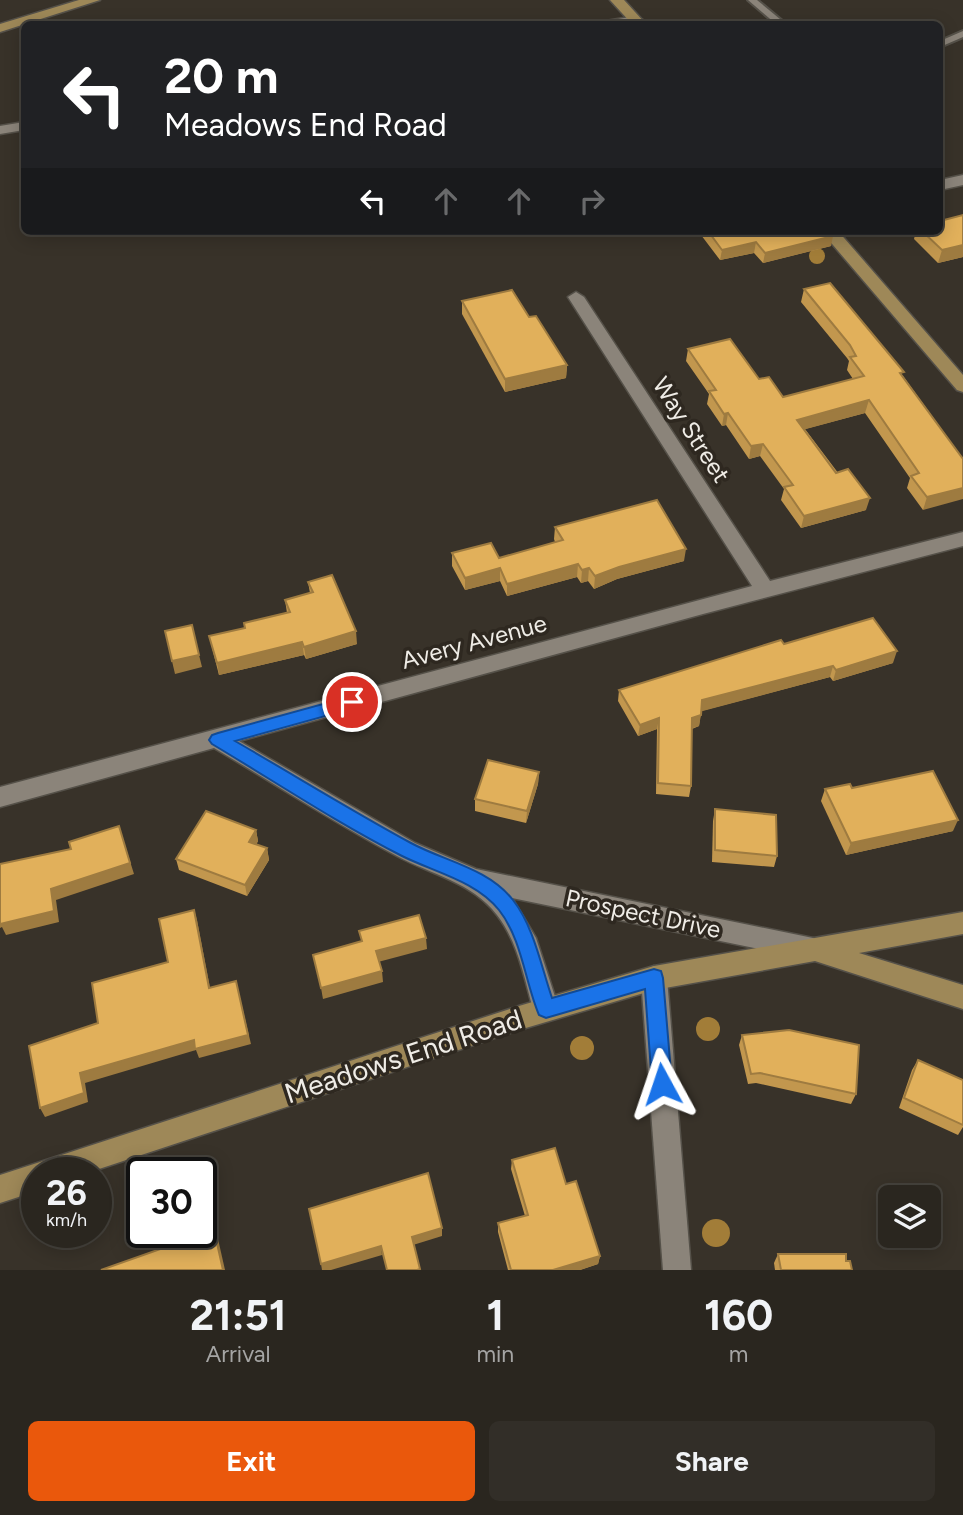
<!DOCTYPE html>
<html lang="en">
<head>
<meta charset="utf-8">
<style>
  body { margin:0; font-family:Figtree,sans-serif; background:#322e28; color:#f1f3f6; height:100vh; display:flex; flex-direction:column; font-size:26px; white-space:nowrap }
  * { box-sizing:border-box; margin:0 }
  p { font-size:23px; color:#a5a5a4 }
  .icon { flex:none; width:38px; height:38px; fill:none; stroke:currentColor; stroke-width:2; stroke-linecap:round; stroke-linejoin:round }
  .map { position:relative; height:1270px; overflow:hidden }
  .drawer { display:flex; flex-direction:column; background:#2a261f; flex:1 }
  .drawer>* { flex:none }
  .hud { position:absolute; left:21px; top:21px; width:922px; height:214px; border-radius:10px; box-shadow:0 4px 18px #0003,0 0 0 2px #46433d; background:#202124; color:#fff; overflow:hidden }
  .controls { position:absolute; left:878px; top:1185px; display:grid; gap:14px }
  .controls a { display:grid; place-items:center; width:63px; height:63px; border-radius:10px; background:#2a261f; box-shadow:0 4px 18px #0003,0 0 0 2px #46433d; font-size:35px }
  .speed { position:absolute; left:21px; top:1157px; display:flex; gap:14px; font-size:35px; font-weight:700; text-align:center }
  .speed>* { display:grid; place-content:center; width:91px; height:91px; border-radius:50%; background:#2a261f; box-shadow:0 4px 18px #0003,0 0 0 2px #46433d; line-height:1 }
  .speed small { font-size:18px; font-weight:400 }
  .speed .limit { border:4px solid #111; border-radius:10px; background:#fff; color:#111 }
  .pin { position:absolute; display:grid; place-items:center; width:60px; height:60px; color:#fff; margin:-30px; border:4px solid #fff; border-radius:50%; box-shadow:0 2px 7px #0007 }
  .me { position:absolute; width:77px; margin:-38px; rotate:355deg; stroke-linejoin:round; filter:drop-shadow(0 0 5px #0008) }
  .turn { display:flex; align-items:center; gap:24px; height:147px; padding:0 28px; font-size:32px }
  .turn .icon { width:91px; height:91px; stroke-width:2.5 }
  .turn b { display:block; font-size:49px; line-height:60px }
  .lanes { display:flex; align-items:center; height:66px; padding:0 28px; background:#0003; justify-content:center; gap:35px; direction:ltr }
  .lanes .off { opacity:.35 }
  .eta { display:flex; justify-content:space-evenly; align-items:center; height:119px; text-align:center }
  .eta b { font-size:42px; font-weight:700; line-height:49px }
  .cta { display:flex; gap:14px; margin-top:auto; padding:14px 28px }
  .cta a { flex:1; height:80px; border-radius:10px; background:#ea580c; color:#fff; font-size:28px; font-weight:700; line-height:80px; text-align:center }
  .cta a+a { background:#322e28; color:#f1f3f6 }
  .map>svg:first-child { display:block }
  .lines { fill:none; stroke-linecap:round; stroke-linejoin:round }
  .lane-casing { stroke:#555149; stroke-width:4 }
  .street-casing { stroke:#555149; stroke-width:3 }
  .secondary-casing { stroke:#555149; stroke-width:3 }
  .lane { fill:#8b847a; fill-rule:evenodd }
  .street { fill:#8b847a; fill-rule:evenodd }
  .secondary { fill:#9e8858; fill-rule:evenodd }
  .tree { fill:#a27d38 }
  .wall { fill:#c2974e }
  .shaded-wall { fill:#9e7b40 }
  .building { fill:#e1b05b; stroke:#9e7b40; stroke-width:2 }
  .route { fill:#1a73e8; stroke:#114b97; stroke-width:2 }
  .labels { text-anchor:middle; stroke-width:7; stroke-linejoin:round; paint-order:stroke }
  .street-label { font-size:24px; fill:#efece6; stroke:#2e2820 }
  .near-street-label { font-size:28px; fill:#efece6; stroke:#2e2820 }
</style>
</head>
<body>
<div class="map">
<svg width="963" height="1270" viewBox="0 0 963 1270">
  <rect width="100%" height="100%" fill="#383229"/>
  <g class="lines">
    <!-- lane casing -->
    <g class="lane-casing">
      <g id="lane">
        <polygon points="748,0 757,0 786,24 776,24"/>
        <polygon points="963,31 963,37 940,47 940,41"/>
      </g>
    </g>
    <!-- street casing -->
    <g class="street-casing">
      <g id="street">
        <polygon points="636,16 643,20 641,23 604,24 606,21"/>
        <polygon points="24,122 24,130 0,134 0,126"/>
        <polygon points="963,175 963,185 940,190 940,180"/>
        <path d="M576,292L584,297L770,581L963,532V546L703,614L239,741L415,843L476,869L813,938L822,941L825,949L822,957L813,960L512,898L536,938L559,1009L555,1017L546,1021L537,1017L533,1009C524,977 518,942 497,915C472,882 432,875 397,856C335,823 275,784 214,748L0,807V787L752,586L568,297Z"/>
        <polygon points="654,966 663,970 667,978 691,1270 663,1270 641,978 645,970"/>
      </g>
    </g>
    <!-- secondary casing -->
    <g class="secondary-casing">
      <g id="secondary">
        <polygon points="79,0 100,0 0,32 0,24"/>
        <polygon points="610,0 624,0 646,24 632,24"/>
        <polygon points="821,231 838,231 963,375 963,392 957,390"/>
        <polygon points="963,912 963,934 859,953 963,985 963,1009 815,961 654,990 519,1030 90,1172 37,1172 37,1191 0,1203 0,1175 519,1006 654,966"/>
      </g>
    </g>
    <!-- lane -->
    <use href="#lane" class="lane"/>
    <!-- street -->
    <use href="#street" class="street"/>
    <!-- secondary -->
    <use href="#secondary" class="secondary"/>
  </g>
  <!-- trees -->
  <g class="tree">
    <circle cx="817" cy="256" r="8"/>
    <circle cx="708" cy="1029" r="12"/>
    <circle cx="582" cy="1048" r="12"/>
    <circle cx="716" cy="1233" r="14"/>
  </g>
  <!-- wall -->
  <g class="wall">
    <polygon points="963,215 963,257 938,263 914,239 916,231 940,231"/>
    <polygon points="698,231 829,231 831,246 763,263 754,253 720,260"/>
    <polygon points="804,289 903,376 963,459 923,510 907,488 910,478 865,413 805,429 866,510 801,528 781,500 784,489 760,456 749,459 726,425 722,426 707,404 709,394 686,361 688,349 759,379 783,397 853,379 847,370 849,361 847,358 801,302"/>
    <polygon points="462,301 529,317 567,365 566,378 505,392 462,314"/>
    <polygon points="555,527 684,561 617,579 594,589 588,581 581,583 577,577 507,596 500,581 465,590 452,566 452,553 499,558 555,542 554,539"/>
    <polygon points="308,582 357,644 306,659 304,655 219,675 209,636 245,628 287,613 285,600 310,593"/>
    <polygon points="784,644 893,663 833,681 830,677 701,711 699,726 692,729 691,786 689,797 656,794 657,729 638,736 618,701 619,690"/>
    <polygon points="539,772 538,784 526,823 475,811 475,799"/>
    <polygon points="852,788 953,831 846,855 821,801 825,789"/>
    <polygon points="715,809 777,856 774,867 712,862 713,821"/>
    <polygon points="256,830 258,841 256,845 267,848 269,860 247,896 179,870 176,859"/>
    <polygon points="742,1035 856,1094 851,1104 756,1083 748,1084 739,1045"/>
    <polygon points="918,1060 963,1080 963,1127 958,1135 899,1108 912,1070"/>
    <polygon points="512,1160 566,1184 600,1256 598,1264 580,1270 508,1270 498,1232 498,1223 525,1216 511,1169"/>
    <polygon points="778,1254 846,1261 852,1270 775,1270 774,1263"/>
  </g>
  <!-- shaded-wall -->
  <g class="shaded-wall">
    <polygon points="833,236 831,246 763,263 765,253"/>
    <polygon points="756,242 754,253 720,260 722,250"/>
    <polygon points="963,245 963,257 938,263 942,250"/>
    <polygon points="567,365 566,378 505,392 505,379"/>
    <polygon points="869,400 865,413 795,432 797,420"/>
    <polygon points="728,413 726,425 722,426 724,414"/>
    <polygon points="763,444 760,456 749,459 751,446"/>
    <polygon points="963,488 963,499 923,510 927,497"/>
    <polygon points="870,498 866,510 801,528 804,516"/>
    <polygon points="686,549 684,561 617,579 594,589 595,576 619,567"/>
    <polygon points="578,564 577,577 507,596 507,584"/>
    <polygon points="500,568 500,581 465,590 465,578"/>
    <polygon points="589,568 588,581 581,583 582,570"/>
    <polygon points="356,631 357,644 306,659 304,647"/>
    <polygon points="302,642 304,655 219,675 217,663"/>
    <polygon points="897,651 893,663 833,681 836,670"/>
    <polygon points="199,655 202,667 175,674 172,661"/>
    <polygon points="833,666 830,677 699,712 702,700"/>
    <polygon points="701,715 699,726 690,729 692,718"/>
    <polygon points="659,718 657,729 638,736 640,725"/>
    <polygon points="539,772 538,784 526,823 527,811"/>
    <polygon points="958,820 953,831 846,855 851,843"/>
    <polygon points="119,826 134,874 56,900 59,922 6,935 2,927 0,928 0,916 51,889"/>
    <polygon points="256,830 258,841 251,853 249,842"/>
    <polygon points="267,848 269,860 247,896 245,885"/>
    <polygon points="194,910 197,920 212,998 209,988"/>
    <polygon points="426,938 427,949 378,962 376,951"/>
    <polygon points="382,971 383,982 323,999 321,988"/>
    <polygon points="236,981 251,1044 199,1058 196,1050 85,1083 88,1102 45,1117 40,1108 80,1073"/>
    <polygon points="442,1228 442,1236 413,1245 412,1237"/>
    <polygon points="214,1230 218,1239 225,1270 223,1270"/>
    <polygon points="381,1246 382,1255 331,1270 322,1270 321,1264"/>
    <polygon points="600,1256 598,1264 580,1270 553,1270"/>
  </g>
  <!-- building -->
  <g class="building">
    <polygon points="963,215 963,245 942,250 922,231 940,231 940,221"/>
    <polygon points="708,231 829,231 833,236 765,253 756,242 722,250"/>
    <polygon points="830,283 904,372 900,373 963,459 963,488 927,497 911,476 919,473 869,400 797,420 836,473 848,469 870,498 804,516 784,487 793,485 763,444 751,446 728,413 724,414 709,391 716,390 688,349 730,339 759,379 769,377 783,397 864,376 850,357 856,356 850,345 804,289"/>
    <polygon points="512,290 529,317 536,316 567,365 505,379 462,301"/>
    <polygon points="657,500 686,549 619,567 595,576 589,568 582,570 578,564 507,584 500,568 465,578 452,553 491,543 499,558 563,540 555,527"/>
    <polygon points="332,575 356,631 304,647 302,642 217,663 209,636 245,628 244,623 290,612 285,600 313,592 308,582"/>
    <polygon points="873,618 897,651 836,670 833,666 702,700 701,715 692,718 691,786 658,783 659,718 640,725 619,690 781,640 784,644"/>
    <polygon points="192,625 199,655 172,661 165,631"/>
    <polygon points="488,760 539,772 527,811 475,799"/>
    <polygon points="933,771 958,820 851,843 825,789 850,784 852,788"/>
    <polygon points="715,809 776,815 777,856 715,850"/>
    <polygon points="206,811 256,830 249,842 267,848 245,885 176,859"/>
    <polygon points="119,826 130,863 51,889 54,911 0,924 0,864 71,849 69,842"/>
    <polygon points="194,910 209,988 236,981 248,1035 195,1049 194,1040 80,1073 84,1093 40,1108 29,1046 98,1023 92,983 168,962 159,919"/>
    <polygon points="419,915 426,938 376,951 382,971 321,988 313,955 362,941 359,931"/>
    <polygon points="789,1030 859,1045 856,1094 760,1073 751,1074 742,1035"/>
    <polygon points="918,1060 963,1080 963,1125 904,1098"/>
    <polygon points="555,1148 566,1184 576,1181 600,1256 553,1270 511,1270 498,1223 528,1215 512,1160"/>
    <polygon points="428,1173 442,1228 412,1237 420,1269 417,1270 387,1270 381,1246 321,1264 309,1209"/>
    <polygon points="214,1230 223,1270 101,1270"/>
    <polygon points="778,1254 846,1254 846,1261 850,1261 852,1270 781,1270"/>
  </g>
  <!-- route -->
  <path class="route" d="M352,696L358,698L361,702L358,707L235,741C294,775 352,811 411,843C444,861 488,868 513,900C534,927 541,966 552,998L654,969L661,971L663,978L672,1084L669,1091L662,1094L655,1091L652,1084L645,989L546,1018L539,1015C525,982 522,939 499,910C476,881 434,872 402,856C337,823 274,781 212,744L209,740L212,735L218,733Z"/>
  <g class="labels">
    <!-- street labels -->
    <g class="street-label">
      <text transform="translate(691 430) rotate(57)" y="8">Way Street</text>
      <text transform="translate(474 642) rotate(-15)" y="8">Avery Avenue</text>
      <text transform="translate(643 914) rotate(12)" y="8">Prospect Drive</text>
    </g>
    <!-- near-street labels -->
    <g class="near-street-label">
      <text transform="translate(403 1056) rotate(-18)" y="10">Meadows End Road</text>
    </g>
  </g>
</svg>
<div class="controls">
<a><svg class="icon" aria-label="layers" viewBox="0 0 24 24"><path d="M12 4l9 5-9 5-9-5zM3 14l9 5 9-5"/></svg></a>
</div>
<div class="speed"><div>26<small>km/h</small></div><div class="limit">30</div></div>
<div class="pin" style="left:352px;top:702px;background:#d93025"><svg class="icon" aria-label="arrive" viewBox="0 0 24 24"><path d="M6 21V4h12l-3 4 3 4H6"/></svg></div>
<svg class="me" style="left:662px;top:1084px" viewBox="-20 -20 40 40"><path d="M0-17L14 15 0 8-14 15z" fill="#1a73e8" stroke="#fff" stroke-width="4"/></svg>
<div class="hud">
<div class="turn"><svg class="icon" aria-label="left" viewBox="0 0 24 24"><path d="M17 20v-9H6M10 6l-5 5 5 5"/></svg><div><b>20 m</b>Meadows End Road</div></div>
<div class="lanes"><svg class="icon" aria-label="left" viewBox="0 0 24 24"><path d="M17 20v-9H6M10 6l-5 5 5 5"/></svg><svg class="icon off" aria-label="ahead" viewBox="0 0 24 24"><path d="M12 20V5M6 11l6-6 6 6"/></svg><svg class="icon off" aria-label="ahead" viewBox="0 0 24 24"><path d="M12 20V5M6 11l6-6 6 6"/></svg><svg class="icon off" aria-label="right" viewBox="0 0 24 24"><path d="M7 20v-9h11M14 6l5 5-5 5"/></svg></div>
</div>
</div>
<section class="drawer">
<div class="eta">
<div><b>21:51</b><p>Arrival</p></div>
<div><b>1</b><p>min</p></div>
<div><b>160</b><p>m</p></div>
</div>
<div class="cta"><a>Exit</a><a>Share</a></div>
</section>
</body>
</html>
